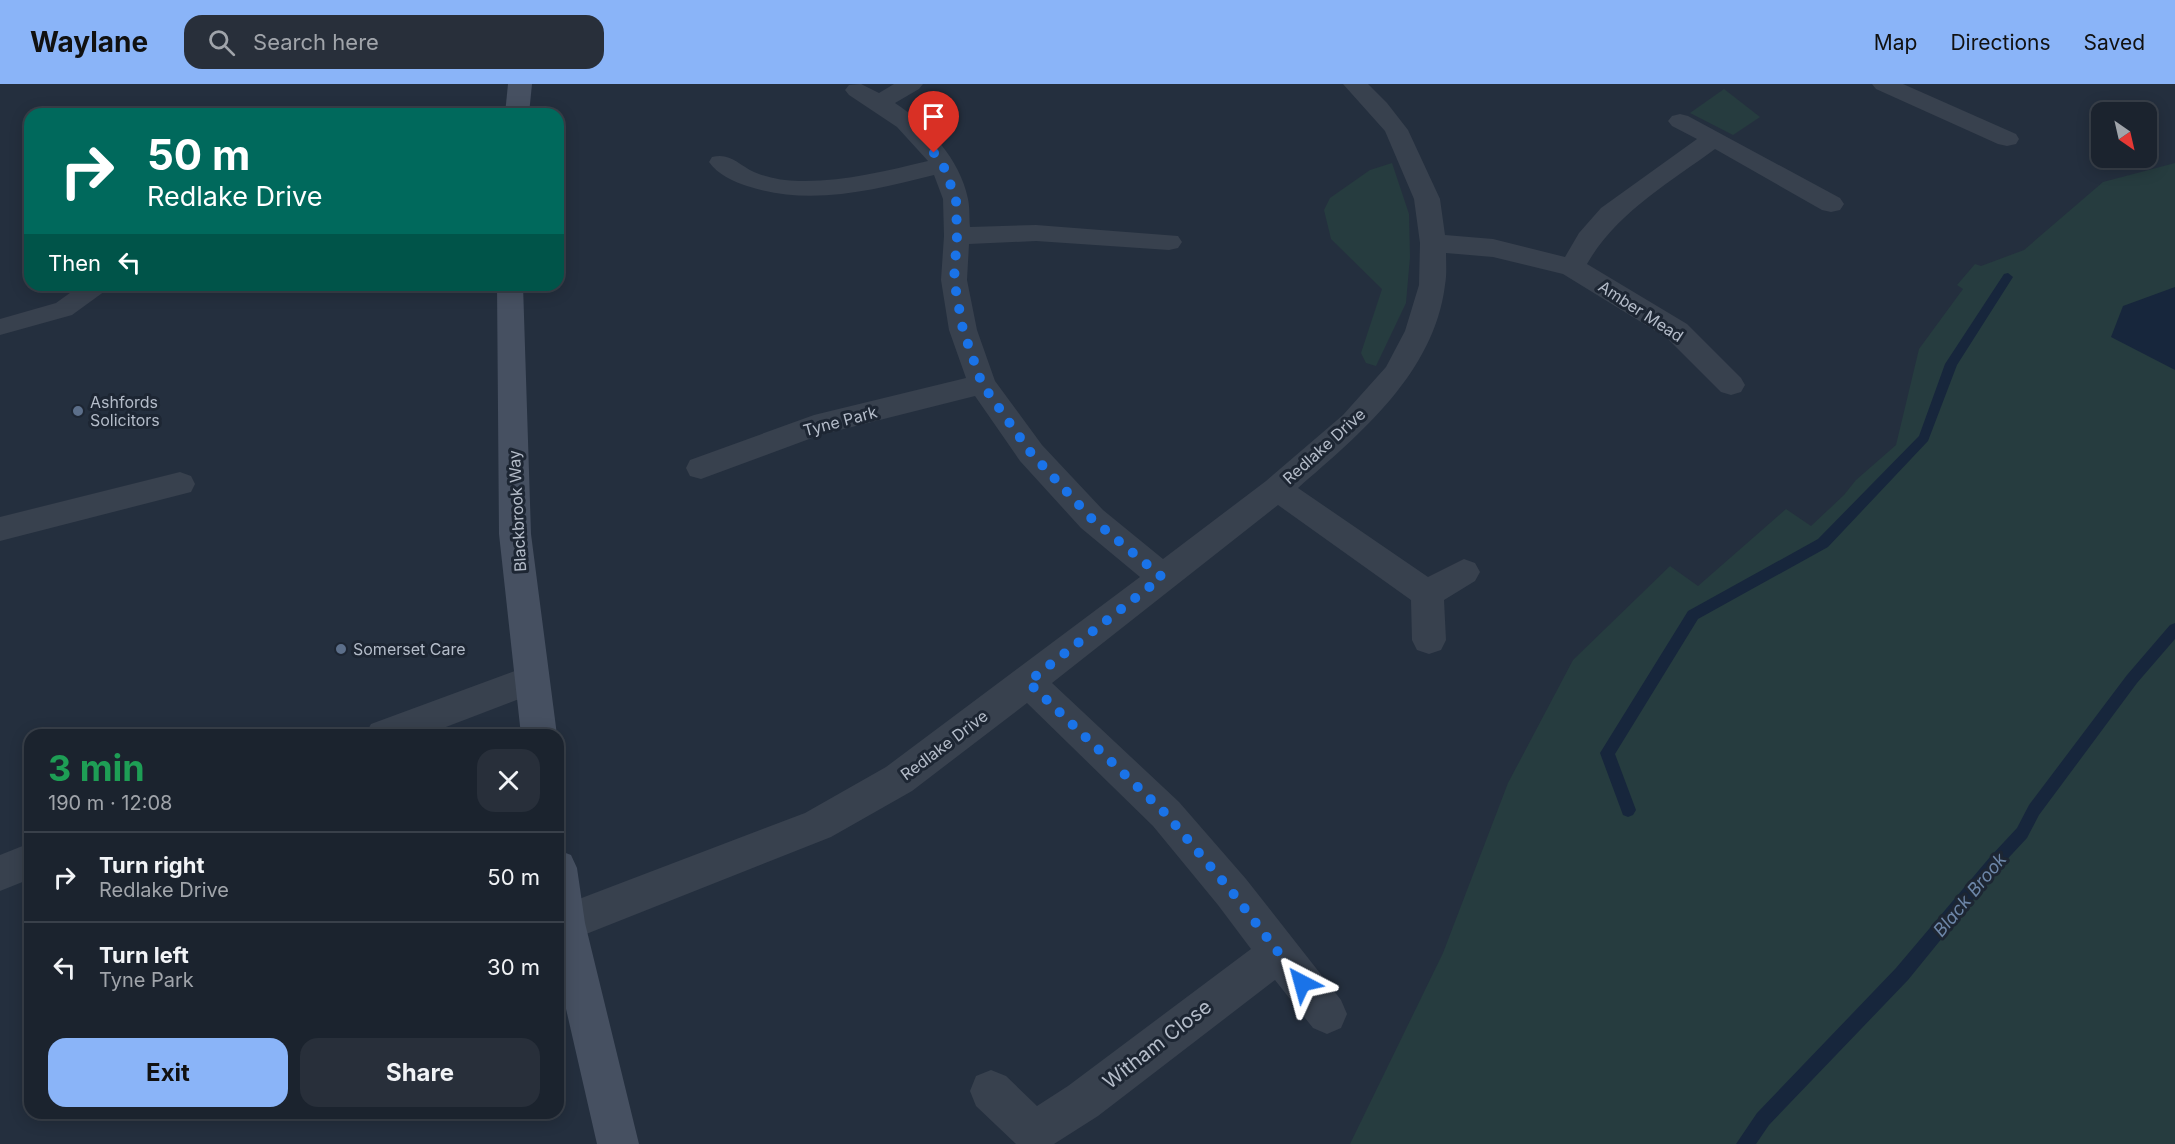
<!DOCTYPE html>
<html lang="en">
<head>
<meta charset="utf-8">
<style>
  body { margin:0; font-family:Inter,sans-serif; background:#282f3a; color:#f1f3f6; height:100vh; display:flex; flex-direction:column; font-size:22px; white-space:nowrap }
  * { box-sizing:border-box; margin:0 }
  p { font-size:20px; color:#a0a4aa }
  .icon { flex:none; width:33px; height:33px; fill:none; stroke:currentColor; stroke-width:2; stroke-linecap:round; stroke-linejoin:round }
  .map { position:relative; flex:1; overflow:hidden }
  .drawer { position:absolute; left:24px; top:645px; width:540px; height:390px; display:flex; flex-direction:column; background:#1b232e; border-radius:18px; box-shadow:0 3px 15px #0003,0 0 0 2px #39404a }
  .drawer>* { flex:none }
  .guide { position:absolute; left:24px; top:24px; width:540px; height:183px; border-radius:18px; box-shadow:0 3px 15px #0003,0 0 0 2px #39404a; background:#00695c; color:#fff; overflow:hidden }
  .needle { width:39px; rotate:146deg }
  .controls { position:absolute; left:2091px; top:18px; display:grid; gap:12px }
  .controls a { display:grid; place-items:center; width:66px; height:66px; border-radius:12px; background:#1b232e; box-shadow:0 3px 15px #0003,0 0 0 2px #39404a; font-size:30px }
  .pin { position:absolute; display:grid; place-items:center; width:51px; height:51px; color:#fff; margin:-62px -26px; border-radius:50% 50% 50% 0; rotate:-45deg; box-shadow:0 0 6px #0007 }
  .pin .icon { rotate:45deg }
  .me { position:absolute; width:66px; margin:-33px; rotate:321deg; stroke-linejoin:round; filter:drop-shadow(0 0 4px #0008) }
  .turn { display:flex; align-items:center; gap:21px; height:126px; padding:0 24px; font-size:27px }
  .turn .icon { width:78px; height:78px; stroke-width:2.5 }
  .turn b { display:block; font-size:42px; line-height:51px }
  .then { display:flex; align-items:center; height:57px; padding:0 24px; background:#0003; gap:12px; font-size:22px }
  .round { display:grid; place-items:center; flex:none; width:63px; height:63px; border-radius:18px; background:#282f3a }
  .overview { display:flex; align-items:center; justify-content:space-between; height:102px; padding:0 24px }
  h1 { font-size:36px; font-weight:700; line-height:45px; color:#1e9e55 }
  .action { display:flex; gap:12px; margin-top:auto; padding:12px 24px }
  .action a { flex:1; height:69px; border-radius:18px; background:#8ab4f8; color:#111; font-size:24px; font-weight:700; line-height:69px; text-align:center }
  .action a+a { background:#282f3a; color:#f1f3f6 }
  ul { padding:0; list-style:none }
  li { display:flex; align-items:center; gap:18px; height:90px; padding:0 24px; border-top:2px solid #39404a }
  li div { flex:1 }
  li b { display:block; font-size:22px }
  li em { font-style:normal }
  header { display:flex; align-items:center; gap:36px; box-sizing:border-box; height:84px; padding:0 30px; background:#8ab4f8; color:#111 }
  header strong { font-size:28px }
  nav { display:flex; gap:33px; margin-inline-start:auto; font-size:21px }
  .search { width:420px; height:54px; background:#282f3a; display:flex; align-items:center; gap:15px; box-sizing:border-box; padding:0 21px; border-radius:18px; color:#a0a4aa; font-size:22px }
  .map>svg:first-child { display:block }
  .green { fill:#263c3f }
  .water { fill:#17263c }
  .lines { fill:none; stroke-linecap:round; stroke-linejoin:round }
  .stream { fill:#17263c; fill-rule:evenodd }
  .lane { fill:#38414e; fill-rule:evenodd }
  .street { fill:#38414e; fill-rule:evenodd }
  .secondary { fill:#465061; fill-rule:evenodd }
  .route { stroke:#1a73e8; stroke-width:10; stroke-dasharray:0 18 }
  .service-dot { fill:#5c6f8a; stroke:#1d2633; stroke-width:2 }
  .labels { text-anchor:middle; stroke-width:6; stroke-linejoin:round; paint-order:stroke }
  .street-label { font-size:16px; fill:#b4bcc9; stroke:#1d2633 }
  .poi-label { font-size:16px; fill:#b4bcc9; stroke:#1d2633; text-anchor:start }
  .water-label { font-size:18px; font-style:italic; fill:#6d86a8; stroke:#1d2633 }
  .near-street-label { font-size:20px; fill:#b4bcc9; stroke:#1d2633 }
</style>
</head>
<body>
<header>
<strong>Waylane</strong>
<div class="search"><svg class="icon" aria-label="search" viewBox="0 0 24 24"><circle cx="10" cy="10" r="6"/><path d="M15 15l6 6"/></svg>Search here</div>
<nav><a>Map</a><a>Directions</a><a>Saved</a></nav>
</header>
<div class="map">
<svg width="2175" height="1060" viewBox="0 0 2175 1060">
  <rect width="100%" height="100%" fill="#242f3e"/>
  <!-- green -->
  <g class="green">
    <polygon points="1724,5 1760,33 1733,51 1690,29"/>
    <polygon points="1392,79 1409,130 1410,173 1406,219 1376,282 1366,279 1361,269 1382,205 1331,155 1324,126 1330,114 1370,86"/>
    <polygon points="2175,79 2175,1060 1350,1060 1443,869 1508,699 1573,576 1670,482 1698,502 1786,425 1811,442 1844,411 1856,396 1896,361 1919,265 1963,205 1957,201 1975,180 1981,182 2024,166 2103,98"/>
  </g>
  <!-- water -->
  <polygon class="water" points="2175,203 2175,286 2111,253 2123,222"/>
  <g class="lines">
    <!-- stream -->
    <g class="stream">
      <polygon points="2008,189 2013,193 1957,281 1928,357 1828,463 1698,535 1615,670 1636,726 1633,731 1628,733 1623,731 1600,669 1688,527 1818,455 1919,352 1945,280 2004,190"/>
      <polygon points="2175,539 2175,555 2137,599 2039,731 2027,754 2000,783 1908,896 1769,1041 1756,1060 1736,1060 1757,1029 1896,884 1990,773 2017,744 2029,721 2127,591 2170,541"/>
    </g>
    <!-- lane -->
    <polygon class="lane" points="81,201 109,201 105,207 72,231 0,251 0,235 56,219"/>
    <!-- street -->
    <g class="street">
      <path d="M861,0L879,9L894,0H923L919,5L895,19C928,41 960,75 968,115C970,124 969,134 970,143L1036,141L1178,152L1182,158L1178,164L1169,166L1036,157L969,160L967,196L977,246L995,297L1042,361L1103,426L1163,475L1266,397L1343,331L1386,283L1405,247L1419,201L1420,159L1414,115L1385,47L1343,0H1368L1387,19L1408,46L1440,115L1445,151L1493,155L1565,173L1579,149L1601,124L1697,55L1672,42L1668,37L1672,32L1680,30L1688,32L1840,114L1844,120L1840,126L1831,128L1822,126L1715,65C1669,99 1616,129 1587,180L1687,240L1741,294L1745,301L1741,308L1731,311L1721,308L1667,254L1563,190L1493,173L1446,169C1446,179 1447,190 1445,201C1434,289 1361,349 1298,404L1428,493L1464,475L1475,479L1480,488L1475,497L1444,516L1446,556L1441,566L1429,570L1417,566L1412,556L1411,516L1278,421L1052,599L1179,718L1246,795L1341,916L1347,930L1341,944L1327,950L1313,944L1275,896L1098,1032L1054,1060H1016L976,1022L970,1007L976,992L991,986L1006,992L1037,1022L1068,1002L1251,865L1218,821L1153,742L1027,619L912,707L831,753L566,858L558,855V823L805,729L886,683L1140,493L1081,444L1020,377L975,312L820,351L701,395L690,392L686,384L690,376L814,331L966,294L949,246L941,196L944,152L943,115L934,91C873,106 810,123 747,102C734,98 717,90 709,78L712,73C730,68 739,81 754,88C768,94 784,97 799,97C843,98 886,87 928,77L897,43L849,11L845,6L849,1Z"/>
      <polygon points="1872,0 1903,0 2016,50 2019,55 2016,60 2007,62 1998,60 1876,5"/>
      <polygon points="180,388 191,392 195,400 191,408 0,457 0,433"/>
      <polygon points="531,581 543,586 548,596 543,606 425,651 365,651 371,640"/>
      <polygon points="30,759 30,795 0,807 0,771"/>
    </g>
    <!-- secondary -->
    <g class="secondary">
      <polygon points="508,0 532,0 529,30 505,30"/>
      <polygon points="497,201 523,201 531,450 557,651 521,651 499,450"/>
      <polygon points="558,766 571,771 577,784 585,839 639,1060 597,1060 558,890"/>
    </g>
  </g>
  <g class="lines">
    <!-- route -->
    <polyline class="route" points="934,69 943,81 956,115 957,152 954,196 963,246 982,300 1031,369 1092,435 1162,493 1028,598 1166,730 1232,808 1302,899"/>
  </g>
  <!-- markers -->
  <g class="service-dot">
    <circle cx="78" cy="327" r="6"/>
    <circle cx="341" cy="565" r="6"/>
  </g>
  <g class="labels">
    <!-- street labels -->
    <g class="street-label">
      <text transform="translate(1641 227) rotate(33)" y="6">Amber Mead</text>
      <text transform="translate(840 337) rotate(-15)" y="6">Tyne Park</text>
      <text transform="translate(1324 362) rotate(-42)" y="6">Redlake Drive</text>
      <text transform="translate(517 427) rotate(-93)" y="6">Blackbrook Way</text>
      <text transform="translate(944 661) rotate(-37)" y="6">Redlake Drive</text>
    </g>
    <!-- poi labels -->
    <g class="poi-label">
      <text x="90" y="324">Ashfords<tspan x="90" dy="18">Solicitors</tspan></text>
      <text x="353" y="571">Somerset Care</text>
    </g>
    <!-- water labels -->
    <g class="water-label">
      <text transform="translate(1970 811) rotate(-50)" y="6">Black Brook</text>
    </g>
    <!-- near-street labels -->
    <g class="near-street-label">
      <text transform="translate(1157 960) rotate(-38)" y="7">Witham Close</text>
    </g>
  </g>
</svg>
<div class="controls">
<a><svg class="needle" viewBox="-14 -14 28 28"><path d="M0-13l5 13h-10z" fill="#e53935"/><path d="M0 13l5-13h-10z" fill="#a0a4aa"/></svg></a>
</div>
<div class="pin" style="left:934px;top:69px;background:#d93025"><svg class="icon" aria-label="arrive" viewBox="0 0 24 24"><path d="M6 21V4h12l-3 4 3 4H6"/></svg></div>
<svg class="me" style="left:1302px;top:899px" viewBox="-20 -20 40 40"><path d="M0-17L14 15 0 8-14 15z" fill="#1a73e8" stroke="#fff" stroke-width="4"/></svg>
<div class="guide">
<div class="turn"><svg class="icon" aria-label="right" viewBox="0 0 24 24"><path d="M7 20v-9h11M14 6l5 5-5 5"/></svg><div><b>50 m</b>Redlake Drive</div></div>
<div class="then">Then<svg class="icon" aria-label="left" viewBox="0 0 24 24"><path d="M17 20v-9H6M10 6l-5 5 5 5"/></svg></div>
</div>
<section class="drawer">
<div class="overview"><div><h1>3 min</h1><p>190 m · 12:08</p></div><a class="round"><svg class="icon" aria-label="close" viewBox="0 0 24 24"><path d="M6 6l12 12M18 6L6 18"/></svg></a></div>
<ul>
<li><svg class="icon" aria-label="right" viewBox="0 0 24 24"><path d="M7 20v-9h11M14 6l5 5-5 5"/></svg><div><b>Turn right</b><p>Redlake Drive</p></div><em>50 m</em></li>
<li><svg class="icon" aria-label="left" viewBox="0 0 24 24"><path d="M17 20v-9H6M10 6l-5 5 5 5"/></svg><div><b>Turn left</b><p>Tyne Park</p></div><em>30 m</em></li>
</ul>
<div class="action"><a>Exit</a><a>Share</a></div>
</section>
</div>
</body>
</html>
